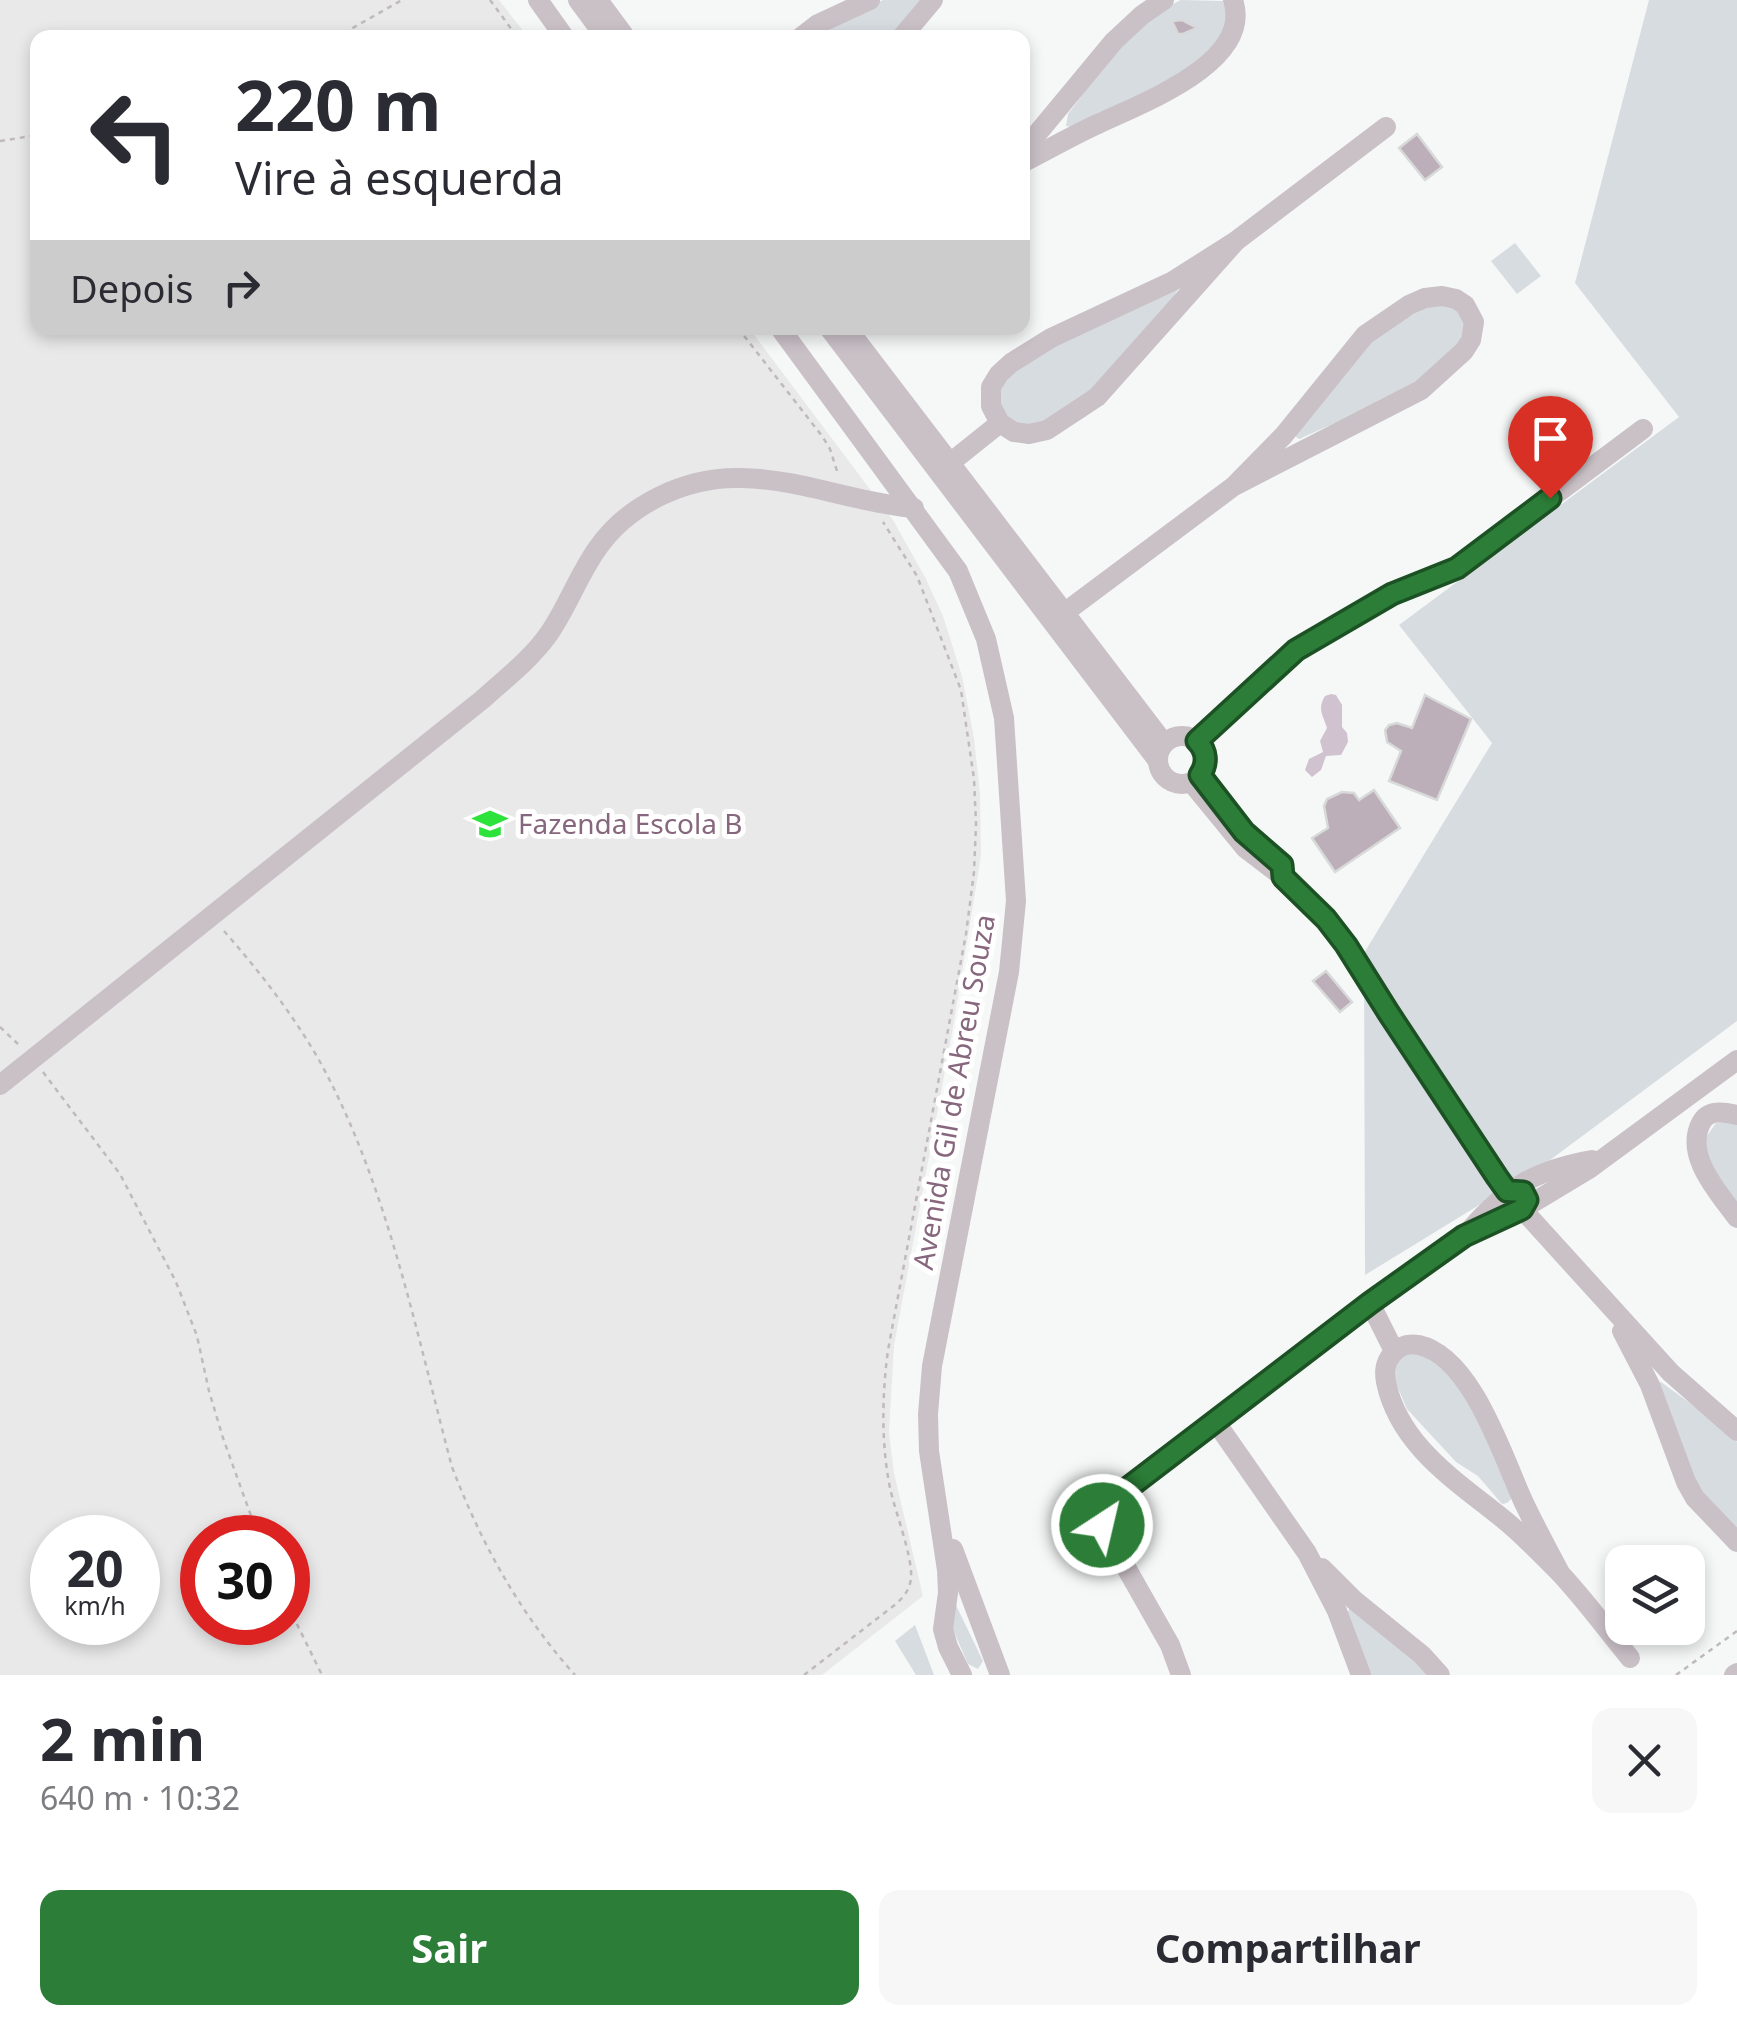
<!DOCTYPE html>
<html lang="pt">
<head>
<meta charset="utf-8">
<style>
  body { margin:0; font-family:"Noto Sans",sans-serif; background:#f7f7f7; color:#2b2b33; height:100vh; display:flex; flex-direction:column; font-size:38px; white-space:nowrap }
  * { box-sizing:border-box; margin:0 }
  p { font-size:32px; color:#7c7c81 }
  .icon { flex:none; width:55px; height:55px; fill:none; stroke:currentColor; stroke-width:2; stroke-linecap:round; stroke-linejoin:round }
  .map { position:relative; height:1675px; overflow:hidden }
  .details { display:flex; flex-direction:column; background:#fff; flex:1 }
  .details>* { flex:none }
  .guide { position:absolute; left:30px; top:30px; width:1000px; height:305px; border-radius:20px; box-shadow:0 5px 15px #0003; background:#fff; color:#2b2b33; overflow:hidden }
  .fabs { position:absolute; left:1605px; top:1545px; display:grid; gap:20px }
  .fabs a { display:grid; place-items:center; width:100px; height:100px; border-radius:20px; background:#fff; box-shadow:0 5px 15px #0003; font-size:50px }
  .speed { position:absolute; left:30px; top:1515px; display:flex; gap:20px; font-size:50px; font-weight:700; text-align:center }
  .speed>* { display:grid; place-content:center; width:130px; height:130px; border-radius:50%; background:#fff; box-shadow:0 5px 15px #0003; line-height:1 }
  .speed small { font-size:25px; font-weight:400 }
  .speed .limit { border:15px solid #d22; background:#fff; color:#111 }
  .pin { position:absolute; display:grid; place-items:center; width:85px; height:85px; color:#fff; margin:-102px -42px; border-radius:50% 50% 50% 0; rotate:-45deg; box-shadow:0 0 10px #0007 }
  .pin .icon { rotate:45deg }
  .me { position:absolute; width:110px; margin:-55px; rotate:35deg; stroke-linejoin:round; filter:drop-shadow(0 0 8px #0008) }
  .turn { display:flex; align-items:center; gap:35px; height:210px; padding:0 40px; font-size:45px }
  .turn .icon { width:130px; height:130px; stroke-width:2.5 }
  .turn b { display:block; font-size:70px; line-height:85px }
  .then { display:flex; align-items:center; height:95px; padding:0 40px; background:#0003; gap:20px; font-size:38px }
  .round { display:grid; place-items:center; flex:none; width:105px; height:105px; border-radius:20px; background:#f7f7f7 }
  .overview { display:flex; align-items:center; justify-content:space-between; height:170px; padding:0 40px }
  h1 { font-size:60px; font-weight:700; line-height:75px }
  .cta { display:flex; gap:20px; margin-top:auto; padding:20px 40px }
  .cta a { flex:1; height:115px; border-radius:20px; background:#2b7d37; color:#fff; font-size:40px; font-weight:700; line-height:115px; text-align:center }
  .cta a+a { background:#f7f7f7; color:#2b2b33 }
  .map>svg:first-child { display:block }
  .built { fill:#e9e9ea; fill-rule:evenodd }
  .green { fill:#d7dce0 }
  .water { fill:#d0c2ce }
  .building { fill:#bcafb9; stroke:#d8dada; stroke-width:2.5 }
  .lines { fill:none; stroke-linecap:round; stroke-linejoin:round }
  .path { stroke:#c0b9be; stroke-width:2.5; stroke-dasharray:5 5; stroke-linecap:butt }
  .minor { stroke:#cac1c7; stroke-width:20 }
  .route-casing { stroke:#1c5124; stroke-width:25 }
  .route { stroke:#2b7d37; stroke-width:18 }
  .labels { text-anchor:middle; stroke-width:10; stroke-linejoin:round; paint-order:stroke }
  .poi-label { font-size:28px; fill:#87677d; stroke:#fff; text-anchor:start }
  .street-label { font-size:28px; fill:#87677d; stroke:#fff }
</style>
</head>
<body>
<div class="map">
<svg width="1737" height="1675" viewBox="0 0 1737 1675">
  <rect width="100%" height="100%" fill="#f6f8f8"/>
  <!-- built -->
  <path class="built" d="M0,0H499L528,37L38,38V328H749L893,520L925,577L943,616L962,676L974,738L980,793L981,856L954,1022L894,1346L889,1432L894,1473L923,1596L822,1675H0ZM52,1538H138V1622H52ZM202,1538H288V1622H202Z"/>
  <!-- green -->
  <g class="green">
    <polygon points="883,0 925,0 893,37 812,38 842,19"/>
    <path d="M1181,0L1223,1L1227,14L1224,34L1216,45L1166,85L1072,127L1066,126L1068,114C1101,71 1131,23 1181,0Z"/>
    <polygon points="1649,0 1737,0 1737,1021 1538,1169 1365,1275 1364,953 1492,743 1399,625 1679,417 1575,283"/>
    <polygon points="1515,243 1541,276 1517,294 1491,261"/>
    <polygon points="1178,289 1173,298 1093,389 1052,418 1025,430 1011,426 997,395 1005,379 1050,346"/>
    <path d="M1438,303L1453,304L1465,325C1450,388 1351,413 1300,439L1297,438L1295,434L1370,341L1414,314Z"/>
    <polygon points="1730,1122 1737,1125 1737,1207 1711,1167 1704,1140 1716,1123"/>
    <polygon points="1404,1350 1427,1351 1478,1405 1512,1498 1507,1503 1502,1504 1478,1476 1456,1462 1407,1409 1395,1381 1395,1362"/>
    <polygon points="1661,1382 1727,1430 1737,1442 1737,1529 1731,1525 1688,1474 1658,1383"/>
    <polygon points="954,1601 983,1661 978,1669 968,1664 951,1625"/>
    <polygon points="1350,1607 1431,1675 1370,1675 1347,1614"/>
    <polygon points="915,1625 934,1675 916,1675 895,1641"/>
  </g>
  <!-- water -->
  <path class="water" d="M1331,694L1336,695L1342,705V727L1347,733L1348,742L1341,755L1326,756L1321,770L1312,777L1305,770L1309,759L1323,752L1320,741L1327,728C1323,715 1317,709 1325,696Z"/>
  <!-- building -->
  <g class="building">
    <polygon points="1182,20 1197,28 1183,34 1178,34 1172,21"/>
    <polygon points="1417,134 1442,167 1425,180 1399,148"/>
    <polygon points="1425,695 1471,719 1437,800 1389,781 1401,751 1387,742 1385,730 1389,725 1397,723 1412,728"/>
    <polygon points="1374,790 1400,828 1335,872 1312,838 1328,828 1324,806 1327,799 1342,792 1354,793 1359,800"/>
    <polygon points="1326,971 1352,1002 1340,1012 1313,981"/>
  </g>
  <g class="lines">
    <!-- path -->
    <g class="path">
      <polyline points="490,0 518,38"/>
      <polyline points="335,38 402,0"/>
      <polyline points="0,141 38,135"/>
      <polyline points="738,328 822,436 830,449 838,474"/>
      <path d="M224,931C259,971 292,1013 319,1060C387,1183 416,1332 452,1467C481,1543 520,1614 575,1675"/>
      <polyline points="0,1027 18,1044"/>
      <polyline points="43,1072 120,1174 176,1282 197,1336 209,1391 223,1438 259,1538"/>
      <polyline points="288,1606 322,1675"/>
      <path d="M804,1675L896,1604C904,1597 910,1589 911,1578C913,1558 895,1511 890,1488C881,1443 882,1395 888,1350L966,934L974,872L976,824L974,779L961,690L917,576L883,522"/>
      <polyline points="1676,1675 1737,1631"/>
    </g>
    <!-- minor -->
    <g class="minor">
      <polyline points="538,0 565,38"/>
      <polyline points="578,0 606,38"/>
      <polyline points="598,0 626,38"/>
      <polyline points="800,38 818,24 870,0"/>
      <polyline points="901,38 933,0"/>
      <polyline points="1022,152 1114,41 1142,15 1164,0"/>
      <path d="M1022,163C1048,150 1073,135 1100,123C1142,103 1254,62 1233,0"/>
      <polyline points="1236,241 1097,397 1047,430 1029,434 1014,432 1000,423 991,406 991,387 999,374 1011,363 1051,338 1173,281 1236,241 1386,127"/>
      <polyline points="780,328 958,571 986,639 1004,718 1016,901 1009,972 932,1366 928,1414 929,1451 947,1570 948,1593 943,1629 948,1647 962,1675"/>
      <polyline points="829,328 1158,761"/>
      <polyline points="847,328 1164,743"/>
      <polyline points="950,463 1000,423"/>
      <polyline points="1064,613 1234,486 1284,435 1365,335 1409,305 1425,298 1442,296 1456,299 1465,305 1474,322 1471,340 1464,351 1421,390 1234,486"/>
      <circle cx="1182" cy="760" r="24"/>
      <polyline points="1197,741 1297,650 1392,594 1457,568 1643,429"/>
      <polyline points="1191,782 1245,848 1283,877 1311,904 1346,945 1388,1012 1507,1191 1505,1198 1507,1206 1514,1210 1522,1209 1671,1373 1737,1431"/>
      <path d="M0,1085L483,699C505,679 530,660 548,635C567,608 578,576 597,549C628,504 687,476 742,478C801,479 856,503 914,508"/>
      <path d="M1737,1115C1724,1112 1708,1109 1701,1123C1684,1156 1719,1193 1737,1218"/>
      <path d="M1469,1231C1506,1188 1535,1170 1592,1160"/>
      <polyline points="1370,1303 1394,1351"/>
      <polyline points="1622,1331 1650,1385 1686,1482 1695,1498 1737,1542"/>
      <polyline points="1215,1421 1307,1553 1337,1611 1361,1675"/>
      <polyline points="953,1549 1000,1675"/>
      <polyline points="1322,1568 1354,1600 1422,1655 1440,1675"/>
      <path d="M1560,1573C1548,1550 1536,1528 1525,1505C1504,1461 1473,1357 1419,1345C1408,1343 1400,1345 1392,1354C1385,1363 1384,1371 1386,1382C1399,1445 1455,1480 1502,1518C1521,1533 1539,1552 1557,1570C1583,1597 1606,1629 1630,1658"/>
      <polyline points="1181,1675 1170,1645 1102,1525 1101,1517 1104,1508 1370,1303 1464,1236 1514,1214 1589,1169 1737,1060"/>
      <polyline points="1734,1675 1737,1673"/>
    </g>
  </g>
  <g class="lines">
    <!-- route casing -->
    <g class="route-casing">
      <path id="route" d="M1102,1525C1100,1514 1103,1509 1111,1501L1370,1303L1464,1236L1522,1209L1527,1200L1523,1192L1507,1191L1497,1177L1388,1012L1346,945L1326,919L1283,877L1282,865L1244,832L1200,775C1208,763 1207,751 1197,741L1296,650L1392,594L1457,568L1550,498"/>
    </g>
    <!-- route -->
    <use href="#route" class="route"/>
  </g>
  <!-- icons -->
  <defs>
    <g id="university-bare" transform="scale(2.7)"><path d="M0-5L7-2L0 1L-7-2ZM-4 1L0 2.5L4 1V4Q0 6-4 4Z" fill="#2ce23b" stroke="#fff" stroke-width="2.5" paint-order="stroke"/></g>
  </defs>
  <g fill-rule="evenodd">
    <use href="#university-bare" x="490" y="824"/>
  </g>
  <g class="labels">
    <!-- poi labels -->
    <g class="poi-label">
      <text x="518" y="834">Fazenda Escola B</text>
    </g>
    <!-- street labels -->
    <g class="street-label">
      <text transform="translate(954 1092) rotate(-80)" y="10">Avenida Gil de Abreu Souza</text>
    </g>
  </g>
</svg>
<div class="fabs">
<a><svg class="icon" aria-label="layers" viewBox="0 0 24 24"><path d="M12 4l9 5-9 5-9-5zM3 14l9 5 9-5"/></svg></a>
</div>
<div class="speed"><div>20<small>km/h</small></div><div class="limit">30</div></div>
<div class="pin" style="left:1550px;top:498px;background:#d93025"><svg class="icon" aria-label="arrive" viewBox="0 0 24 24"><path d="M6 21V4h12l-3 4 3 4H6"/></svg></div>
<svg class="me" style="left:1102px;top:1525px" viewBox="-20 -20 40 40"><circle r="17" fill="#2b7d37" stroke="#fff" stroke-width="3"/><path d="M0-11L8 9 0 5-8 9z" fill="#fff"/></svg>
<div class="guide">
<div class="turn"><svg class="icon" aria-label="left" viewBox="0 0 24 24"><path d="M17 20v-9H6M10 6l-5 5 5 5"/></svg><div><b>220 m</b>Vire à esquerda</div></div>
<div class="then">Depois<svg class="icon" aria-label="right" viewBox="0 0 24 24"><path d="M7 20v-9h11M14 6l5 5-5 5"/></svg></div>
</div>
</div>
<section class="details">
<div class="overview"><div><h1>2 min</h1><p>640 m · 10:32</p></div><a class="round"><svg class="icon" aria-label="close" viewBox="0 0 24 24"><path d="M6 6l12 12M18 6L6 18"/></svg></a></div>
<div class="cta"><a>Sair</a><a>Compartilhar</a></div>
</section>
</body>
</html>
